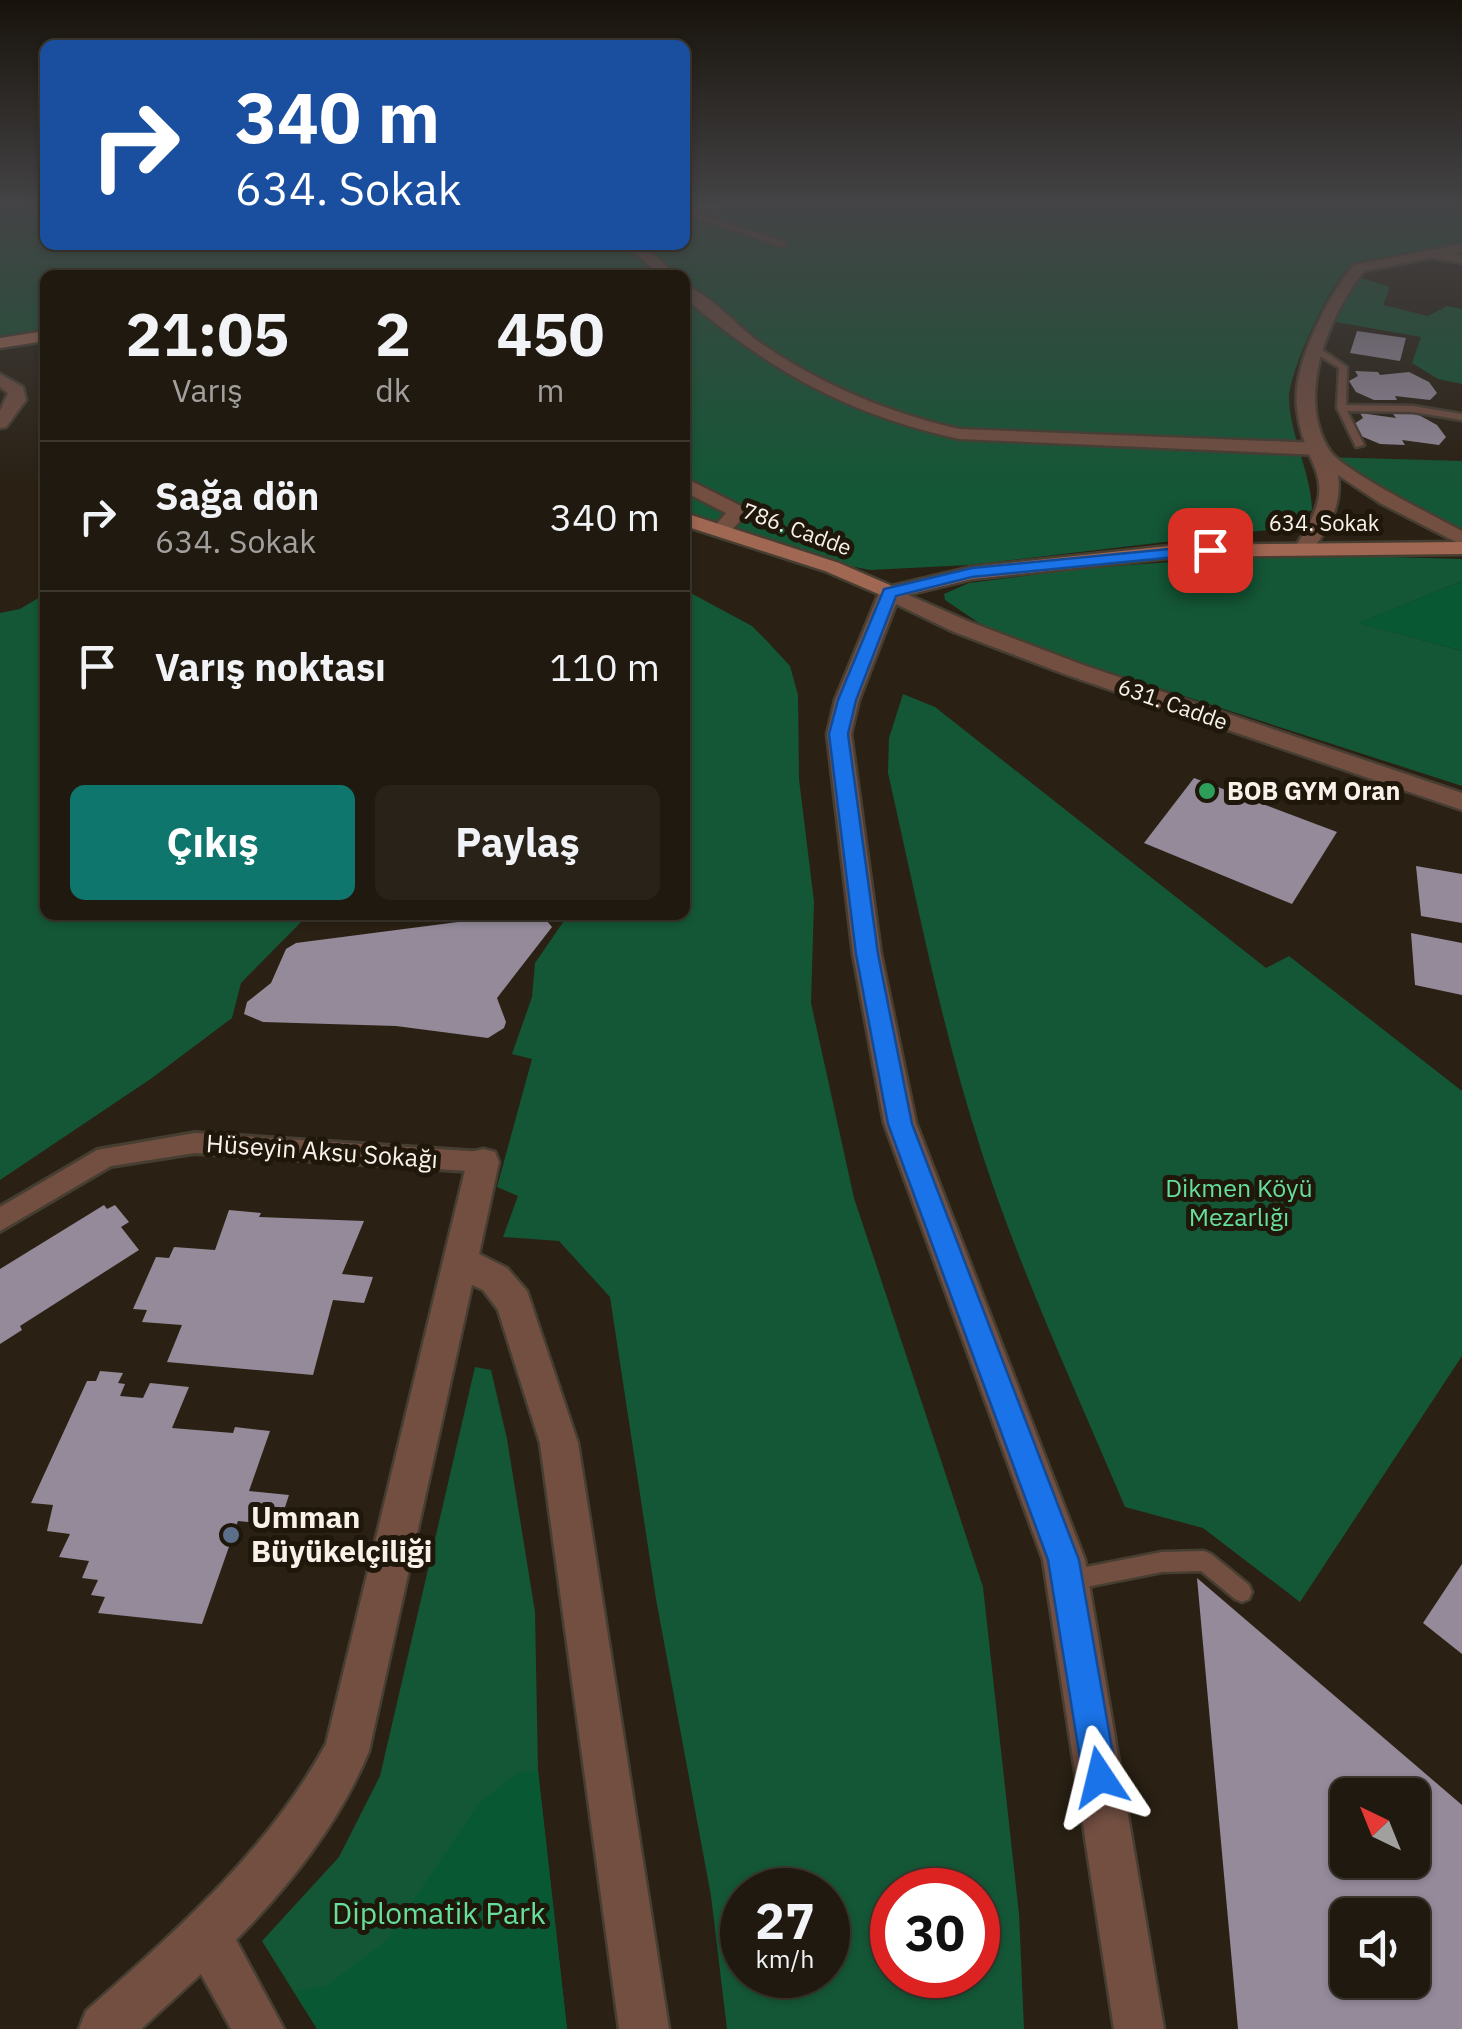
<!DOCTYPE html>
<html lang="tr">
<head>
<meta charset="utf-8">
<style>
  body { margin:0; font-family:"IBM Plex Sans",sans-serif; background:#282218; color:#f1f3f6; height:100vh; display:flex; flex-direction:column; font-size:38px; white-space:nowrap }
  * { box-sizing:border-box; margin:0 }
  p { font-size:32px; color:#a2a09e }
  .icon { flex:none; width:55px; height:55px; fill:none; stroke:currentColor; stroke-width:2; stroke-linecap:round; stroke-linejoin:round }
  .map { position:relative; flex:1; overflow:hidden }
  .drawer { position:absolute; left:40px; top:270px; width:650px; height:650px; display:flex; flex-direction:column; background:#20190f; border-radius:15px; box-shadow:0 2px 8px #0004,0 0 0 2px #3d382f }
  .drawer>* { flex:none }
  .top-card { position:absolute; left:40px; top:40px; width:650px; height:210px; border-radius:15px; box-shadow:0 2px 8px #0004,0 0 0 2px #3d382f; background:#1a4fa0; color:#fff; overflow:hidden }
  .needle { width:65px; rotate:317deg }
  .buttons { position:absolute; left:1330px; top:1778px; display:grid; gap:20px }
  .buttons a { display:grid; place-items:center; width:100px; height:100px; border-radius:15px; background:#20190f; box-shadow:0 2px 8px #0004,0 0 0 2px #3d382f; font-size:50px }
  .speed { position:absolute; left:720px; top:1868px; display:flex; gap:20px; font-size:50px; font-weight:700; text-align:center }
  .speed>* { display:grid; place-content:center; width:130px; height:130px; border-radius:50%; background:#20190f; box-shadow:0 2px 8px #0004,0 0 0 2px #3d382f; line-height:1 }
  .speed small { font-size:25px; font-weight:400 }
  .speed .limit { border:15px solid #d22; background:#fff; color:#111 }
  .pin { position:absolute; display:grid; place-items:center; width:85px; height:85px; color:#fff; margin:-42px; border-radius:20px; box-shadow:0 5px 15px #0006 }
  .me { position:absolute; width:110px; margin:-55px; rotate:350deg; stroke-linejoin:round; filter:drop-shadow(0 0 8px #0008) }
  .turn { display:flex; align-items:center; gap:35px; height:210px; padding:0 30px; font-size:45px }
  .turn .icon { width:130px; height:130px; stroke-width:2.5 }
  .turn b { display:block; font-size:70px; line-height:85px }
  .eta { display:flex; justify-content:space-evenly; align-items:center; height:170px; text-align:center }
  .eta b { font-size:60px; font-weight:700; line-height:70px }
  .button { display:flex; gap:20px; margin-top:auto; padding:20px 30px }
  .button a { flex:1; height:115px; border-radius:15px; background:#0f766e; color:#fff; font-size:40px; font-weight:700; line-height:115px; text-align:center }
  .button a+a { background:#282218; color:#f1f3f6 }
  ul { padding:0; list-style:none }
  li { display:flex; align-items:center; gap:30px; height:150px; padding:0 30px; border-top:2px solid #3d382f }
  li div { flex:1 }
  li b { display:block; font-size:38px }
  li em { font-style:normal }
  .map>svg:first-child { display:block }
  .green { fill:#145736; fill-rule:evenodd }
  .forest { fill:#095834 }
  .building { fill:#948a9a; fill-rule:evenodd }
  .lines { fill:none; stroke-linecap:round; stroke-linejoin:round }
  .service-casing { stroke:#473e32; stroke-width:5 }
  .pedestrian-casing { stroke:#473e32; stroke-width:6 }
  .minor-casing { stroke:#473e32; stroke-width:5 }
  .tertiary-casing { stroke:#473e32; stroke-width:5 }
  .secondary-casing { stroke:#473e32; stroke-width:5 }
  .service { fill:#734f42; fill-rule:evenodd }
  .pedestrian { fill:#734f42; fill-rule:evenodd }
  .minor { fill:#734f42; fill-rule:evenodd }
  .tertiary { fill:#734f42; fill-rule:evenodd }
  .secondary { fill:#a06853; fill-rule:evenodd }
  .route { fill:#1a73e8; stroke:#114b97; stroke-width:2.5 }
  .leisure-dot { fill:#2e9e5b; stroke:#20170b; stroke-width:4 }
  .service-dot { fill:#5c6f8a; stroke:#20170b; stroke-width:4 }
  .labels { text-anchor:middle; stroke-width:10; stroke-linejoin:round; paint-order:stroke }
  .far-street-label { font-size:22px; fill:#f9f2ea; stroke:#20170b }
  .poi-label { font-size:25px; font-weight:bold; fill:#f9f2ea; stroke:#20170b; text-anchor:start }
  .street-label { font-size:25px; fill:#f9f2ea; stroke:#20170b }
  .park-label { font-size:25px; fill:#66df9c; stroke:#20170b }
  .near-poi-label { font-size:30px; font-weight:bold; fill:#f9f2ea; stroke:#20170b; text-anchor:start }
  .near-park-label { font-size:30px; fill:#66df9c; stroke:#20170b }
</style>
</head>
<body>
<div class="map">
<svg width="1462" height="2029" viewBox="0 0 1462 2029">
  <rect width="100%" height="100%" fill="#2a2114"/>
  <!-- green -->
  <g class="green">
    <path d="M0,203H45V245H685V203H1462V243C1440,249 1364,257 1350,267C1330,282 1289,372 1289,398C1290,436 1311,472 1312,510L1267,530L969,565L870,570L830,562L685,512V275H45V335L0,341Z"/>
    <polygon points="1352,275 1390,287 1383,305 1428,316 1447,306 1462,309 1462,384 1438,379 1412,363 1421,337 1330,321"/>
    <polygon points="1323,457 1462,461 1462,539"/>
    <polygon points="1286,554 1462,559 1462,581 1359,623 1462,651 1462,786 1023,644 979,623 945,600 944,594 969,583 1086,568"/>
    <path d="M685,590L752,626L766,640L790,666L798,695L799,779L814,902L811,1003L854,1198L983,1587L1019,1914L1024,2029H727L711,1896L656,1599L610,1297L559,1241L503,1237L518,1196L497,1187L532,1059L512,1054L532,997L535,963L568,915H685ZM828,1890V1975H742V1890ZM978,1890V1975H892V1890Z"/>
    <polygon points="45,594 45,915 308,915 241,983 232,1018 152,1078 0,1180 0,613 20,609"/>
    <path d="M903,694L935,707L1266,968L1289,956L1462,1091V1356L1300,1602L1203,1528L1125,1507C1076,1391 1022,1275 983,1156C942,1031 917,901 888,773L889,738Z"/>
    <polygon points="475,1367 491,1370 507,1439 535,1612 538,1771 567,2029 317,2029 262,1941 339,1857 380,1776"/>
  </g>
  <!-- forest -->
  <g class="forest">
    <polygon points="1462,581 1462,651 1358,623"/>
    <polygon points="538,1771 567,2029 317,2029 295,1991 328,1985 385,1942 480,1802 518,1772"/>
  </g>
  <!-- building -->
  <g class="building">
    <polygon points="1357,331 1406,338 1400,361 1350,353"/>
    <polygon points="1355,371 1378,372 1380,375 1409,372 1429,382 1437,393 1430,400 1395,396 1397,400 1374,400 1356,392 1349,381 1358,376"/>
    <polygon points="1360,413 1396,418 1393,414 1417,414 1437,425 1446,437 1439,445 1402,440 1405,445 1380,444 1361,436 1354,424 1363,418"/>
    <polygon points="1194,778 1337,832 1292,904 1144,843"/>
    <polygon points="1416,866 1462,874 1462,923 1421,916"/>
    <polygon points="512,915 542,915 552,927 497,998 506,1022 504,1028 488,1038 396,1026 263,1022 244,1014 247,1002 271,983 286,949 296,943"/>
    <polygon points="1411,933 1462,943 1462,995 1415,985"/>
    <polygon points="104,1205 107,1209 115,1205 129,1222 121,1227 139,1250 20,1326 22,1330 0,1344 0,1269"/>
    <polygon points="229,1210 261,1213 259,1217 364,1221 342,1274 373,1277 364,1303 333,1300 313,1375 167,1362 182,1325 142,1322 147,1310 133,1309 156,1257 169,1258 174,1247 215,1250"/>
    <polygon points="100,1371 123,1373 118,1383 125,1384 120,1396 143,1398 150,1383 189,1387 172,1428 233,1433 235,1427 270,1431 249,1491 289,1495 279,1525 238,1521 202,1624 98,1613 105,1597 91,1595 98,1580 82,1578 89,1561 59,1557 70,1534 47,1531 53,1505 31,1503 87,1381 96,1381"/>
    <polygon points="1462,1564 1462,1654 1423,1623"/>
    <path d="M1197,1578L1462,1805V2029H1238ZM1348,1795H1412V1860H1348ZM1348,1915H1412V1980H1348Z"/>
  </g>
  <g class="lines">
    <!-- service casing -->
    <g class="service-casing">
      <g id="service">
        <polygon points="685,210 786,242 787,244 780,246 685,214"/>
        <polygon points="1315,349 1321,349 1347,367 1346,405 1413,406 1462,414 1462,420 1413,412 1347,411 1364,445 1356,447 1337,408 1339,368 1315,353"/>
        <polygon points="1204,1551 1211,1554 1249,1585 1252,1592 1249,1599 1242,1602 1235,1599 1201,1571 1162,1572 1071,1590 1064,1587 1061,1580 1064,1573 1071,1570 1162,1552"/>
      </g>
    </g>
    <!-- pedestrian casing -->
    <g class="pedestrian-casing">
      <polygon id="pedestrian" points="195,1133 483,1152 492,1155 495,1162 492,1169 483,1172 195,1153 111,1166 0,1231 0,1207 97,1150"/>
    </g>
    <!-- minor casing -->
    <g class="minor-casing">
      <g id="minor">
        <polygon points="703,203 733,203 685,214 685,206"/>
        <polygon points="627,245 643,245 676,275 659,275"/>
        <polygon points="1436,251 1462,255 1462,263 1431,258 1429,255"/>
        <path d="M685,285C712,296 736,325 759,342C821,385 886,412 959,429L1320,443L1329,449L1320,455L959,439C847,414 772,372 685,298Z"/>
        <polygon points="0,374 23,387 26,400 6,427 0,428 0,411 8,393 0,387"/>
        <polygon points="685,478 745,508 748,512 729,533 715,533 712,529 726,513 685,492"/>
        <polygon points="890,587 970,622 1083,665 1462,793 1462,810 1067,675 954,632 896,604 859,700 851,734 881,954 916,1123 1085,1560 1164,2029 1114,2029 1043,1560 884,1123 853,954 827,734 835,700 879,593"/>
        <path d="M483,1149L495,1152L499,1162L479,1254L507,1268L527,1291L578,1443L669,2029H619L540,1443L498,1310L483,1290L472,1285L369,1751C339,1824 290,1885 236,1940L284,2029H231L201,1974L141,2029H79L86,2011C177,1930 267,1852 326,1744L467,1162L471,1152Z"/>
      </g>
    </g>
    <!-- tertiary casing -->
    <g class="tertiary-casing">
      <path id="tertiary" d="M1462,244V252L1364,271C1328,316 1295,398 1330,451C1343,471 1436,517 1462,531V545L1380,503L1338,475C1342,506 1329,527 1312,551H1298L1295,547C1345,473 1304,475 1297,408C1292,366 1327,297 1354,265Z"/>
    </g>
    <!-- secondary casing -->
    <g class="secondary-casing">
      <g id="secondary">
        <polygon points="45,331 45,341 0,348 0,338"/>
        <polygon points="685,513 839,563 892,586 972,567 1178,545 1462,542 1462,554 1178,557 972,579 890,599 825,571 685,526"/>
      </g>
    </g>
    <!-- service -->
    <use href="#service" class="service"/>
    <!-- pedestrian -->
    <use href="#pedestrian" class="pedestrian"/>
    <!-- minor -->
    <use href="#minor" class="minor"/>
    <!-- tertiary -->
    <use href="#tertiary" class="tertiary"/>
    <!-- secondary -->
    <use href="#secondary" class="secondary"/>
  </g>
  <!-- sky -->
  <linearGradient id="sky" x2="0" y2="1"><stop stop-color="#17120b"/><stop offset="0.42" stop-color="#444345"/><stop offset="1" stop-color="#444345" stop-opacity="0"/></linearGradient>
  <rect width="1462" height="487" fill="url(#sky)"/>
  <!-- route -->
  <polygon class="route" points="1210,545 1218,550 1216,553 972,577 896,596 856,700 848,734 878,954 912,1124 1079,1560 1117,1777 1112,1789 1100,1794 1088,1789 1083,1777 1048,1560 888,1124 856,954 829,734 838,700 884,589 972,568"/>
  <!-- markers -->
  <circle class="leisure-dot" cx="1207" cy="791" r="10"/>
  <circle class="service-dot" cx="231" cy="1535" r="10"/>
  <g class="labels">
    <!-- far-street labels -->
    <g class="far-street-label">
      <text x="1324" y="531">634. Sokak</text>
      <text transform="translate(797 529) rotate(20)" y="8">786. Cadde</text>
      <text transform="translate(1173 704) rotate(19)" y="8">631. Cadde</text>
    </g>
    <!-- poi labels -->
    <g class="poi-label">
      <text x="1227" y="800">BOB GYM Oran</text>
    </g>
    <!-- street labels -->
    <g class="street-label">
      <text transform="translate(322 1151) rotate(4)" y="9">Hüseyin Aksu Sokağı</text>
    </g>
    <!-- park labels -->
    <g class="park-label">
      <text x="1239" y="1197">Dikmen Köyü<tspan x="1239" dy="29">Mezarlığı</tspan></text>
    </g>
    <!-- near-poi labels -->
    <g class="near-poi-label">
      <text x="251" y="1528">Umman<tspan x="251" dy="34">Büyükelçiliği</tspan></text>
    </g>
    <!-- near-park labels -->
    <g class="near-park-label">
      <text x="439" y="1924">Diplomatik Park</text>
    </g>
  </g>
</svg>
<div class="buttons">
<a><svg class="needle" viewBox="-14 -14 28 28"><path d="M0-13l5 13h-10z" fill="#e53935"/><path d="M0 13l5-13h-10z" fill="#a2a09e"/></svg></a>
<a><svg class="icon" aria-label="sound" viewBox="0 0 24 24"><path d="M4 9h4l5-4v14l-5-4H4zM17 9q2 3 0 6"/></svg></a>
</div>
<div class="speed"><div>27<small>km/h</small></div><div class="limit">30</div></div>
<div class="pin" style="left:1210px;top:550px;background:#d93025"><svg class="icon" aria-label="arrive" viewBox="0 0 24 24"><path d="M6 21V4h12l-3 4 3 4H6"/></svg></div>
<svg class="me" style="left:1100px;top:1777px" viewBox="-20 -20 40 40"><path d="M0-17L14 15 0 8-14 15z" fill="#1a73e8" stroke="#fff" stroke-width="4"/></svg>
<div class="top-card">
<div class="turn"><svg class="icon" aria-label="right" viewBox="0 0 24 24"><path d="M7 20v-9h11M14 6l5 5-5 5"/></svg><div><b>340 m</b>634. Sokak</div></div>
</div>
<section class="drawer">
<div class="eta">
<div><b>21:05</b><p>Varış</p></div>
<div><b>2</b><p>dk</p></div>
<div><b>450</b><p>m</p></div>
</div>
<ul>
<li><svg class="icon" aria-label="right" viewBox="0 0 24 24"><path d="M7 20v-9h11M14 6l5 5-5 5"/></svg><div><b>Sağa dön</b><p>634. Sokak</p></div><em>340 m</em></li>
<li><svg class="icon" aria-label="arrive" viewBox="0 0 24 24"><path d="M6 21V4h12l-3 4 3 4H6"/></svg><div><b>Varış noktası</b></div><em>110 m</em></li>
</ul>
<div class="button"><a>Çıkış</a><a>Paylaş</a></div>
</section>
</div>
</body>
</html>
